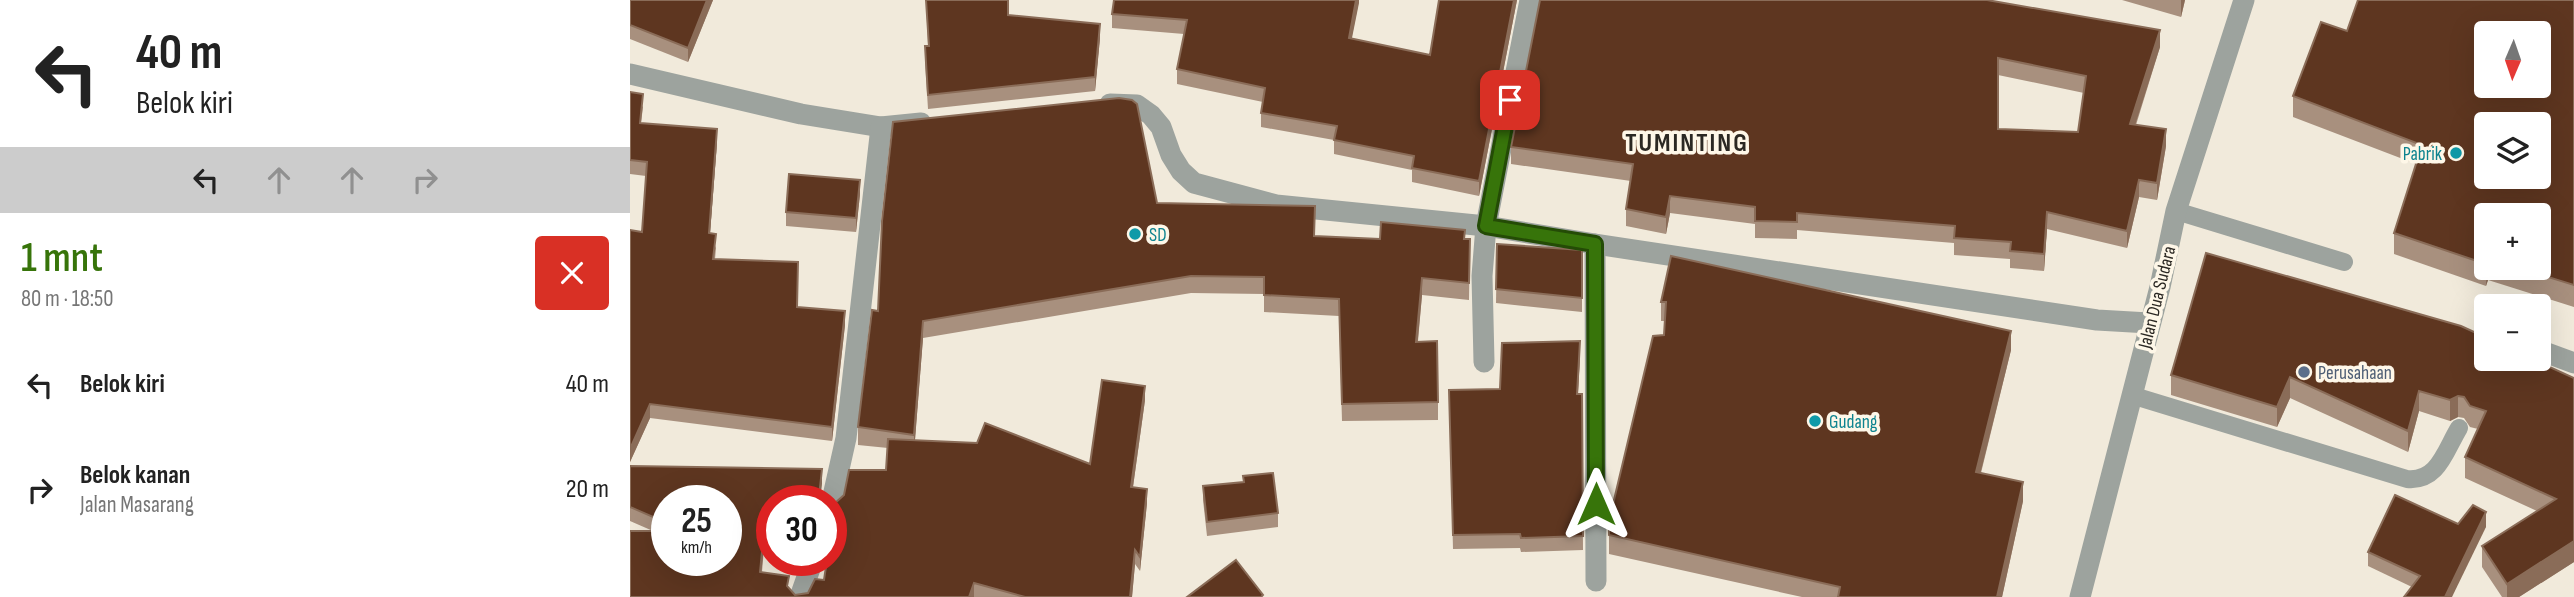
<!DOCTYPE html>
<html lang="id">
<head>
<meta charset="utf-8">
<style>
  body { margin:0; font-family:"Sofia Sans Condensed",sans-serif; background:#f2f2f2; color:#222; height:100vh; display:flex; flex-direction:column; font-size:26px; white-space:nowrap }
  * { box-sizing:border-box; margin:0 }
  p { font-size:23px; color:#767676 }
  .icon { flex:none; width:38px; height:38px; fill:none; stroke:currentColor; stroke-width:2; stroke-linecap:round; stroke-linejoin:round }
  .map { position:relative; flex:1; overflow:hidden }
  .details { display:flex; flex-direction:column; background:#fff; width:630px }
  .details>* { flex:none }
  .banner { background:#fff; color:#222; overflow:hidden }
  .needle { width:46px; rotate:182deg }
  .controls { position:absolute; left:1844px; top:21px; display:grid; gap:14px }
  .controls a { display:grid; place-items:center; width:77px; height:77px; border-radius:7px; background:#fff; box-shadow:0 7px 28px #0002; font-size:35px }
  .speed { position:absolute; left:21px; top:485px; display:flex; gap:14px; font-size:35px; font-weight:700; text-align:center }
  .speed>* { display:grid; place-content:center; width:91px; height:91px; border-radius:50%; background:#fff; box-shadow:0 7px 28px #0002; line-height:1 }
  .speed small { font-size:18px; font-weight:400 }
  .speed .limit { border:10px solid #d22; background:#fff; color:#111 }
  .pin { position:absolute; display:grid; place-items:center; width:60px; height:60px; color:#fff; margin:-30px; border-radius:14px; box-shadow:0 4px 10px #0006 }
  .me { position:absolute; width:77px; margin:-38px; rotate:0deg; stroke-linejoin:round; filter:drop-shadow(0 0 5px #0008) }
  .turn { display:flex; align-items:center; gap:24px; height:147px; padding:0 21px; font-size:32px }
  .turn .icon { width:91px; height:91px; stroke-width:2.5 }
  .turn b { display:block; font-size:49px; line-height:60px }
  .lanes { display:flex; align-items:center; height:66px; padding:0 21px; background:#0003; justify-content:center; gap:35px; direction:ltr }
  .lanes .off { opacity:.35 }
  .round { display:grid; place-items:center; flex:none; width:74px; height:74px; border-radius:7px; background:#f2f2f2 }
  .headline { display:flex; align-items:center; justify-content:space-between; height:119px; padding:0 21px }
  h1 { font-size:42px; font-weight:600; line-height:52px; color:#37740a }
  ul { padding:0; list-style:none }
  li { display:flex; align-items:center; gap:21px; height:105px; padding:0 21px }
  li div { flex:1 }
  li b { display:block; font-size:26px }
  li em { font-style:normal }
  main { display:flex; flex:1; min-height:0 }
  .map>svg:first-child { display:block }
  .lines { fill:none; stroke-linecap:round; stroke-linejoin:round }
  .lane { stroke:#9da39e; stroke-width:18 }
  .street { stroke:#9da39e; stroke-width:21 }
  .wall { fill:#a8907e; fill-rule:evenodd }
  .shaded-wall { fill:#8a6c58 }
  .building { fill:#5e3620; stroke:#8a6c58; stroke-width:2; fill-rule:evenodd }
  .route-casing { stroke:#244b06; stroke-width:18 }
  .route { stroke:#37740a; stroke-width:12 }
  .culture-dot { fill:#0f9aa8; stroke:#fef7e8; stroke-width:2.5 }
  .service-dot { fill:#5c6f8a; stroke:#fef7e8; stroke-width:2.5 }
  .labels { text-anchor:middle; stroke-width:7; stroke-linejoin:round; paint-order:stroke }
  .culture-label { font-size:19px; fill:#0d838f; stroke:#fef7e8; text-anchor:start }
  .street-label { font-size:19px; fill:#2b2823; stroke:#fef7e8 }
  .service-label { font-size:19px; fill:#4e5e75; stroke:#fef7e8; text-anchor:start }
  .district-label { font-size:26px; font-weight:bold; letter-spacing:2px; fill:#2b2823; stroke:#fef7e8 }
</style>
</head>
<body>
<main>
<section class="details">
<div class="banner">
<div class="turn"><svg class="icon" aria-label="left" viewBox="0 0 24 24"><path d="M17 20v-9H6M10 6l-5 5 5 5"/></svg><div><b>40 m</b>Belok kiri</div></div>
<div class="lanes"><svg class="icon" aria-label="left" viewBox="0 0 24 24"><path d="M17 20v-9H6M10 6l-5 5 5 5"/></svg><svg class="icon off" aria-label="ahead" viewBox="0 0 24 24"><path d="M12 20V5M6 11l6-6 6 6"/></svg><svg class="icon off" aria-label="ahead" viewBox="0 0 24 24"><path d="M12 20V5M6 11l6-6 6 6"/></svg><svg class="icon off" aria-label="right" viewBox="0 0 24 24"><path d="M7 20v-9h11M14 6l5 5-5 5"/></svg></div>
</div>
<div class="headline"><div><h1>1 mnt</h1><p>80 m · 18:50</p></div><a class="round" style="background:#d93025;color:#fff"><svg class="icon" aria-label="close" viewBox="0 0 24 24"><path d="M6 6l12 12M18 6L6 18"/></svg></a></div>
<ul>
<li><svg class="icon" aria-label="left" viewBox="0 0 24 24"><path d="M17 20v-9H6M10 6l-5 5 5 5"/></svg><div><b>Belok kiri</b></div><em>40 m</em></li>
<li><svg class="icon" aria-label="right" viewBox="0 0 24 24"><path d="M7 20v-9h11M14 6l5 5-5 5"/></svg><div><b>Belok kanan</b><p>Jalan Masarang</p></div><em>20 m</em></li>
</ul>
</section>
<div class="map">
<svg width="1944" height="597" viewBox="0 0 1944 597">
  <rect width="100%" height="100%" fill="#f1eadb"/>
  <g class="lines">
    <!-- lane -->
    <g class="lane">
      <polyline points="1546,211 1714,262"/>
      <path d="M1501,395L1777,479C1808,482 1815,451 1829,428"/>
    </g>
    <!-- street -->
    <g class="street">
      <polyline points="0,74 171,114 251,127 291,123"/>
      <polyline points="480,104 507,105 521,115 531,127 541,155 551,171 564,183 646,205 856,226 965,244 1467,320 1519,323"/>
      <polyline points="965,244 966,581"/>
      <polyline points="1909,350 1944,363"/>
      <polyline points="854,362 852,276 856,226 900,0"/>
      <polyline points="201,505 216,438 251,127"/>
      <polyline points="170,597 183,560"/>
      <polyline points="1450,597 1530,287 1546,211 1614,0"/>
    </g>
  </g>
  <!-- wall -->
  <g class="wall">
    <polygon points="0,0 83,0 58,62 0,39"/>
    <polygon points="296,0 378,0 378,15 470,38 465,91 298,109 295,61 295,46 298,46"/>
    <polygon points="729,0 721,39 800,55 887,0 849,196 782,182 782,170 704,154 704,140 631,127 631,113 633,102 547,84 547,69 554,34 482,28 482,14"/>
    <path d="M910,0L1530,47L1506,125L1536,146L1527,200L1509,197L1497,248L1417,229L1414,271L1380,268V259L1324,255V243L1167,230V239L1125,238V224L1040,213L1036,234L996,226V209L1001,181L881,164V147ZM1368,75L1454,93L1448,132L1368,129Z"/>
    <polygon points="1492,0 1555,0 1551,17"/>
    <path d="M1944,0V307L1858,280L1856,286L1764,254V233L1786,164L1663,117V96L1717,31ZM1857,215L1909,268H1857Z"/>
    <polygon points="0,92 13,107 11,123 87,143 80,233 86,248 85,259 167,307 215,325 202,441 20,418 0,462 0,230 12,232 16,176 0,174"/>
    <polygon points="230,194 226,232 156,226 156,212"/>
    <path d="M527,203L684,236L750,239H840L839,300L792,295L788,341L808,402V420L712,421L709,316L634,312V294L561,293L293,338L285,440L460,464L515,400L503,487L517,503L510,571L505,564L502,597H0L23,531L0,521V466L192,483L190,497L142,500V526L136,525L132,572L159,588L165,595L178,593L194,580L202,533L201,504H204L256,470L258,448L228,445V427L248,311ZM37,500L96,560H37Z"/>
    <polygon points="867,244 952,250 952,312 866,303"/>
    <polygon points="1031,302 1381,350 1351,473 1393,501 1372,597 1172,597 979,554 979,521 1034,335 1035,321 1031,321"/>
    <polygon points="950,356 948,394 952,394 953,550 891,552 890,548 823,549 819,390 870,389"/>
    <polygon points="1541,375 1944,378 1944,562 1889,597 1872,597 1852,567 1852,546 1907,511 1835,478 1835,457 1848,429 1840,427 1834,418 1828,417 1820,421 1789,411 1778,452 1660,398 1647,427 1541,395"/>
    <polygon points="613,476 648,513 648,527 577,536 573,500 573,486 613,482"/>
    <polygon points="1828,524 1856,527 1782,587 1738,566 1738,552"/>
  </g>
  <!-- shaded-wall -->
  <g class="shaded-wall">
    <polygon points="77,0 83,0 58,62 58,48"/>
    <polygon points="726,0 729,0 729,3 719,53 719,38"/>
    <polygon points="884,0 887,0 849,196 849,181"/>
    <polygon points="1551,0 1555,0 1551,17"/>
    <polygon points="470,24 470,38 465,91 465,77"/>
    <polygon points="1530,30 1530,47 1500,141 1500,124"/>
    <polygon points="87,129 87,143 79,247 79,233"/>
    <polygon points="1536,129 1536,146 1527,200 1527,183"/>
    <polygon points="230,180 230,194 226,232 226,218"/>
    <polygon points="1509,180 1509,197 1497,248 1497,231"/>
    <polygon points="1040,196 1040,213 1036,234 1036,217"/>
    <polygon points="1417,212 1417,229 1414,271 1414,254"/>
    <polygon points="1857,263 1857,268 1858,268 1858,280 1856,286"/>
    <polygon points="792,278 792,295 786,359 786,342"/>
    <polygon points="215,311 215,325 202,441 202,427"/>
    <polygon points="293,321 293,338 284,452 284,435"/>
    <polygon points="1381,331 1381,350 1346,491 1346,472"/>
    <polygon points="950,341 950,356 947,408 947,394"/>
    <polygon points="1660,377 1660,398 1647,427 1647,407"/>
    <polygon points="515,386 515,400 501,501 501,487"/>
    <polygon points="1789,391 1789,411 1778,452 1778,431"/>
    <polygon points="1828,396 1828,417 1820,421 1820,400"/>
    <polygon points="20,404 20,418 0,462 0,449"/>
    <polygon points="192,469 192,483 190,500 189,496"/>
    <polygon points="1393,482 1393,501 1372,597 1367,597"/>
    <polygon points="517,489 517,503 510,571 510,557"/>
    <polygon points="136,512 136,525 130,586 130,572"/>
    <polygon points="1856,512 1856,527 1822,597 1815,597"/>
    <polygon points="1944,541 1944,562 1889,597 1877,597 1877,584"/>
    <polygon points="505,550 505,564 502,597 500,597"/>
    <polygon points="344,583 344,597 339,597"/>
  </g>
  <!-- building -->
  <g class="building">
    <polygon points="0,0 77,0 58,48 0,25"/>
    <polygon points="296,0 378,0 378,15 470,24 465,77 298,95 295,46 299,46"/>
    <polygon points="484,0 726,0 719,38 800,55 809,0 884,0 849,181 782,168 784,156 704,140 707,126 631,113 635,88 547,69 557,20 482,14"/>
    <path d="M910,0H1357L1530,30L1500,124L1536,129L1527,183L1509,180L1497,231L1417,212L1414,254L1380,251L1381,242L1324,238L1325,226L1167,213V222L1125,221V207L1040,196L1036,217L996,209L1003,164L881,147ZM1368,58L1456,76L1448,132L1368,129Z"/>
    <path d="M1728,0H1944V285L1889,268H1909V215H1857L1856,264L1764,233L1792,145L1663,96L1691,22L1717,31ZM1857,33H1909V86H1857ZM1857,124H1909V177H1857Z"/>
    <polygon points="0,92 13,94 10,123 87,129 79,233 86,234 83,259 168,262 167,307 215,311 202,427 20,404 0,449 0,230 12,232 17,162 0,160"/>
    <polygon points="489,98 502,100 507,104 527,203 685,206 684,236 750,239 751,222 835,230 834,239 840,239 839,283 792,278 786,342 807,341 808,402 712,404 709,299 634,295 634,277 561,276 293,321 284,435 228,427 242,310 248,311 252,221 263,122"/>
    <polygon points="159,174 230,180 226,218 156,212"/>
    <polygon points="867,244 952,250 952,298 866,289"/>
    <polygon points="1576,253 1831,326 1857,338 1857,359 1902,359 1944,378 1944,541 1877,584 1852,546 1926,499 1835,457 1856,411 1840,406 1834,397 1828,396 1820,400 1789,391 1778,431 1660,377 1647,407 1541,375"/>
    <polygon points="1041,256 1381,331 1346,472 1393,482 1367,597 1208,597 1210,587 979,535 979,521 1023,336 1034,335 1036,302 1031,302"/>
    <polygon points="950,341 947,394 952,394 953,536 891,538 890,534 823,535 819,390 870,389 872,343"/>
    <polygon points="472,380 515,386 501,487 517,489 510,557 505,550 500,597 395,597 344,583 339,597 0,597 0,531 37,531 37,560 96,560 96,500 37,500 37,523 0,507 0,466 192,469 189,496 194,500 142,500 142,512 136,512 130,572 159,576 157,586 165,595 178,593 185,579 194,580 197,560 201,560 201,536 204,519 201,519 201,504 204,504 214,495 219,470 256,470 258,439 347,443 355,423 460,464"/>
    <polygon points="643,473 648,513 577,522 573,486 614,482 613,476"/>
    <polygon points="1765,495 1828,524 1843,505 1856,512 1815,597 1774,597 1790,576 1738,552"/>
    <polygon points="606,560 633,595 631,597 557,597"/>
  </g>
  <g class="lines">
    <!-- route casing -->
    <g class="route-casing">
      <polyline id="route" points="880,100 856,226 965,244 966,504"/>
    </g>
    <!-- route -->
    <use href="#route" class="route"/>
  </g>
  <!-- markers -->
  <g class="culture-dot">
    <circle cx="1826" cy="153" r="7"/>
    <circle cx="505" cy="234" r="7"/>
    <circle cx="1185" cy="421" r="7"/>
  </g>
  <circle class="service-dot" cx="1674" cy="372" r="7"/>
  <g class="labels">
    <!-- culture labels -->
    <g class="culture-label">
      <text x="1812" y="160" text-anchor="end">Pabrik</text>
      <text x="519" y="241">SD</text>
      <text x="1199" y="428">Gudang</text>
    </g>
    <!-- street labels -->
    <g class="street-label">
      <text transform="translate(1526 297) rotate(-76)" y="7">Jalan Dua Sudara</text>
    </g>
    <!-- service labels -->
    <g class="service-label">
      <text x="1688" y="379">Perusahaan</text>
    </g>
    <!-- district labels -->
    <g class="district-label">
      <text x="1057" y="151">TUMINTING</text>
    </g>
  </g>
</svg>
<div class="controls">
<a><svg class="needle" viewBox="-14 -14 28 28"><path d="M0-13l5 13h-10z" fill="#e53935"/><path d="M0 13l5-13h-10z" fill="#767676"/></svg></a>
<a><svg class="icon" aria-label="layers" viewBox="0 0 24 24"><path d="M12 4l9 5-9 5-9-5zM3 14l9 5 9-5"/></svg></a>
<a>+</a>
<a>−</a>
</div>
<div class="speed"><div>25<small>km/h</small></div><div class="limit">30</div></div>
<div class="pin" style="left:880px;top:100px;background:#d93025"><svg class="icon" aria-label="arrive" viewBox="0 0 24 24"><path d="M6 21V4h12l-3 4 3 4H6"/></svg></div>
<svg class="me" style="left:966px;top:504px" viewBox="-20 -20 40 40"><path d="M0-17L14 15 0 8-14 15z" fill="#37740a" stroke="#fff" stroke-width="4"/></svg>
</div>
</main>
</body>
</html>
